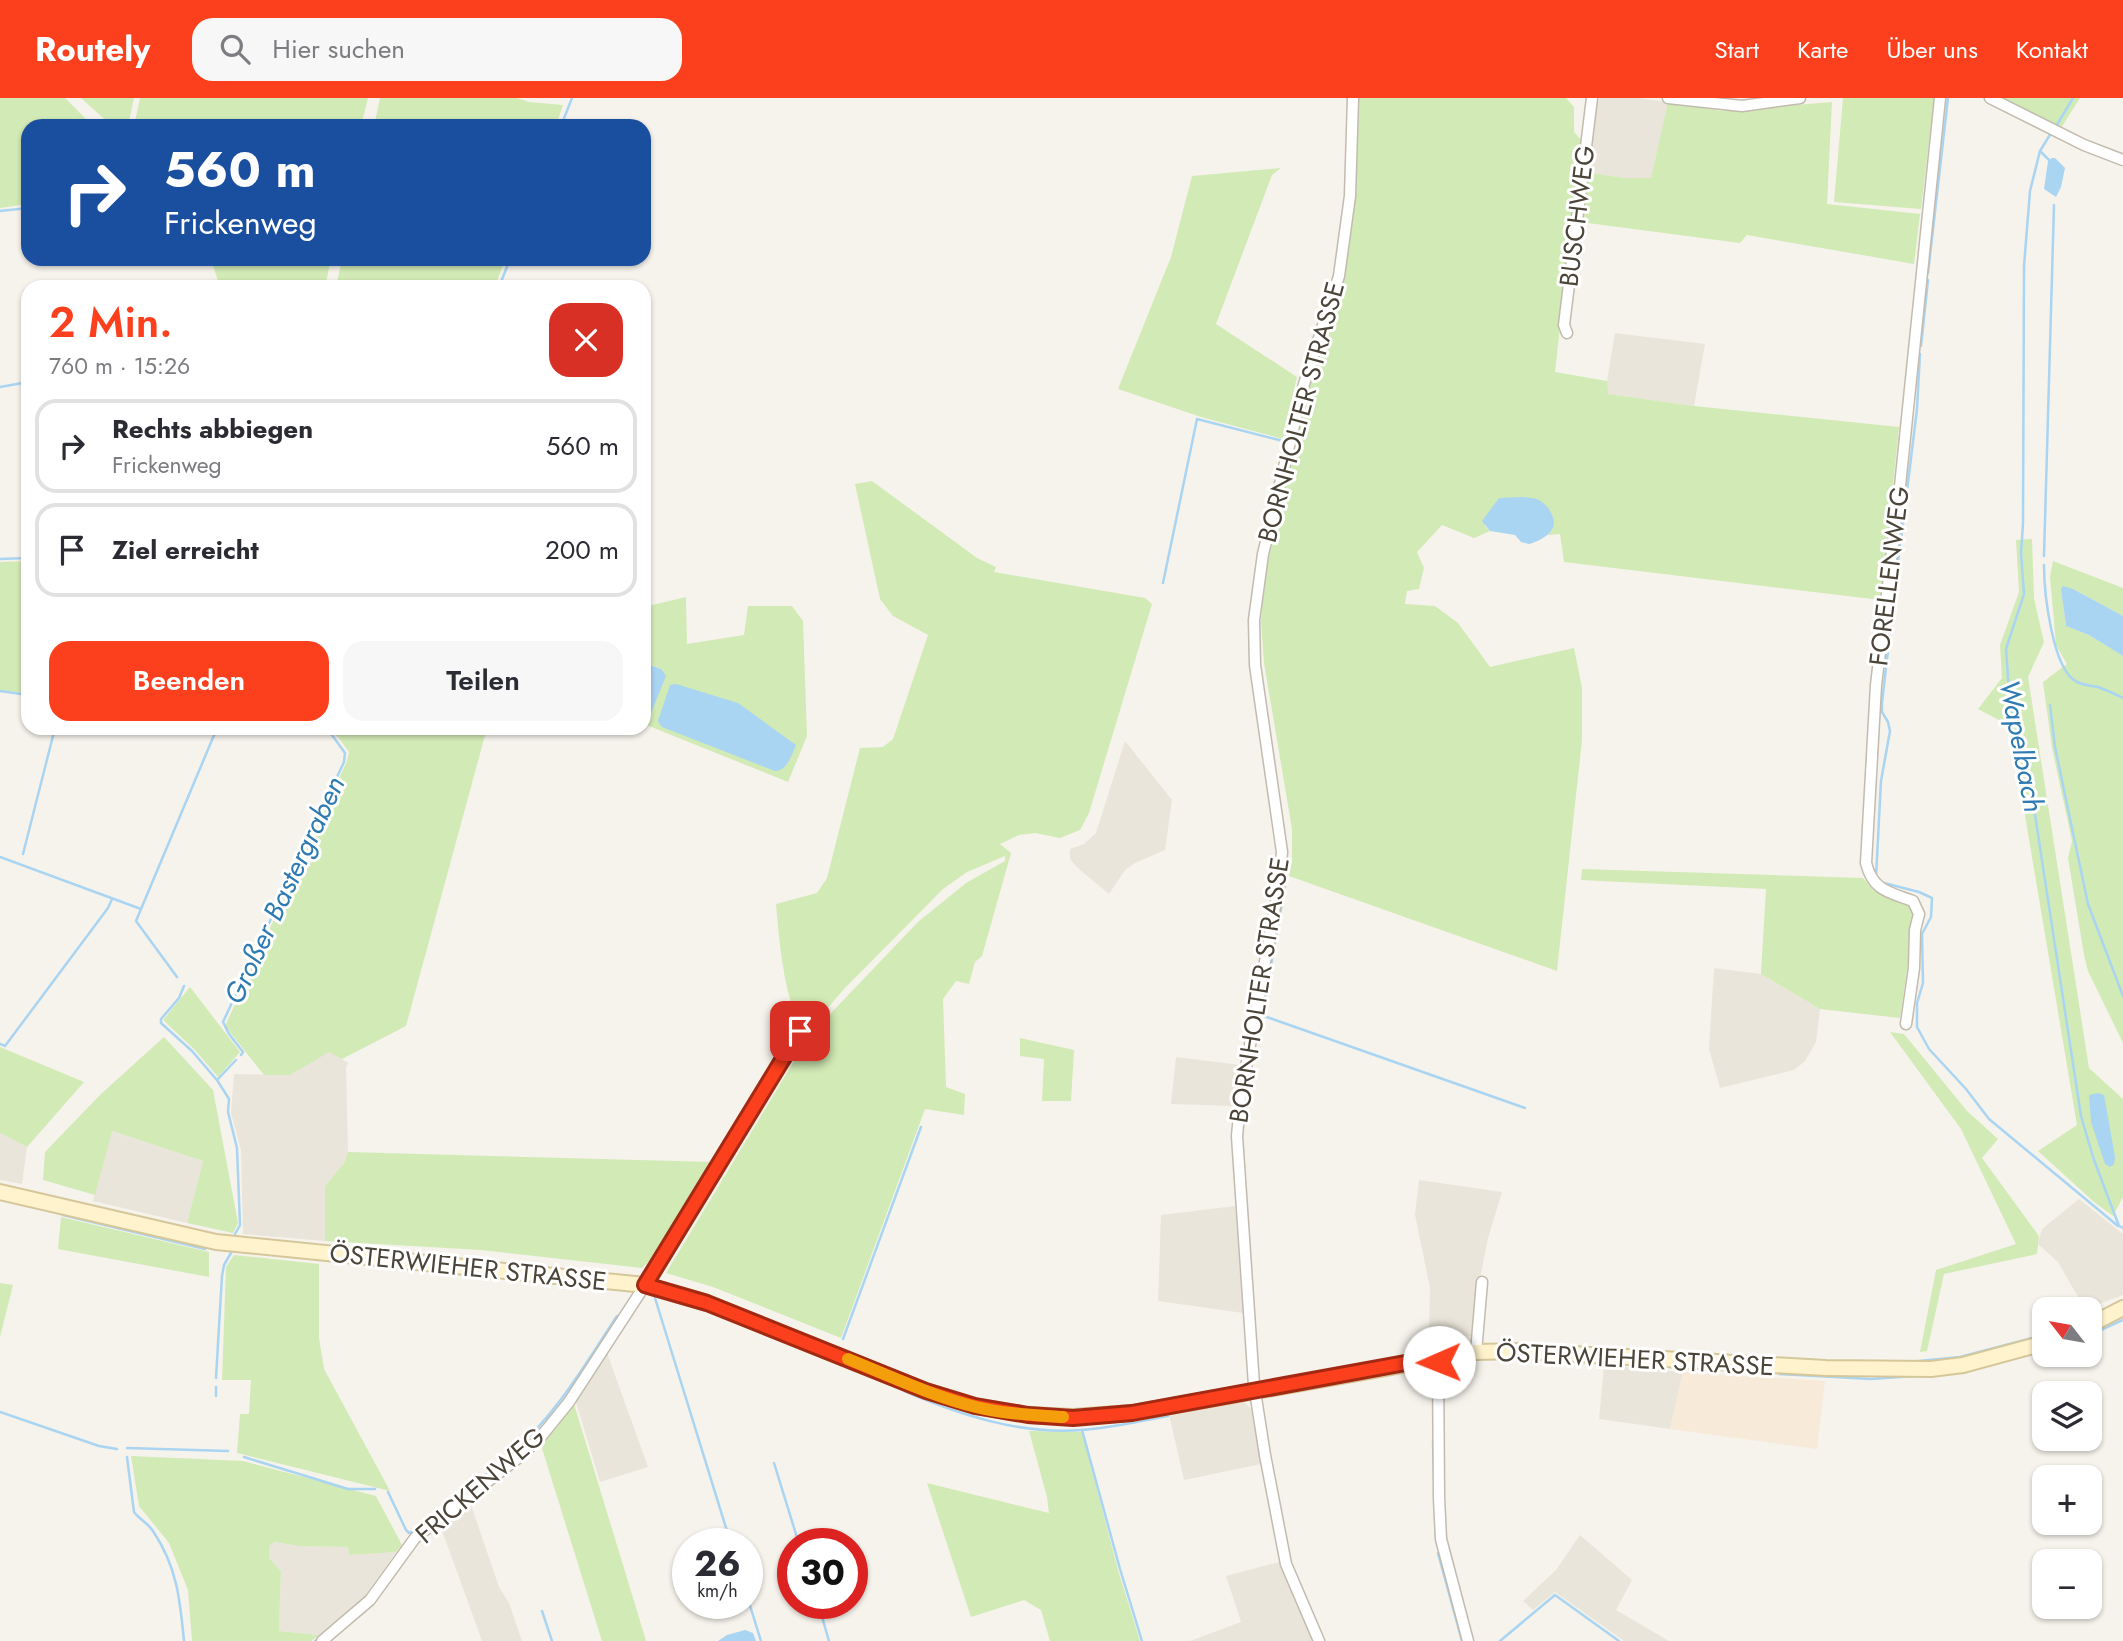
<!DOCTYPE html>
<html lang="de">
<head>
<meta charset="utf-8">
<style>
  body { margin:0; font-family:Jost,sans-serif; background:#f7f7f7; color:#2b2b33; height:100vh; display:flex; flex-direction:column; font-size:26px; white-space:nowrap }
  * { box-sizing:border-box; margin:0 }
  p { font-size:23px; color:#7c7c81 }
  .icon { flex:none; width:38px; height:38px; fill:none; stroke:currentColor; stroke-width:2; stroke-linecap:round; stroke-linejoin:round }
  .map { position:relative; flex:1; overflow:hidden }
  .drawer { position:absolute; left:21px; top:182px; width:630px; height:455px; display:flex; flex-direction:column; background:#fff; border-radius:21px; box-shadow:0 2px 5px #0004 }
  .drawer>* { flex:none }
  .hud { position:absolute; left:21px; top:21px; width:630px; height:147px; border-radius:21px; box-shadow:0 2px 5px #0004; background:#1a4fa0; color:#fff; overflow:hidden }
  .needle { width:46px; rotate:301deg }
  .buttons { position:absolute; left:2032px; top:1199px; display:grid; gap:14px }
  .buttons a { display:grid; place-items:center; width:70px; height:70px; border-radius:14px; background:#fff; box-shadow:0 2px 5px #0004; font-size:35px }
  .speed { position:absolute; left:672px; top:1430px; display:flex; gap:14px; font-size:35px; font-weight:700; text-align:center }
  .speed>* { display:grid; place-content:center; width:91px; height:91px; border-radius:50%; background:#fff; box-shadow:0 2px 5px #0004; line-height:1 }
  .speed small { font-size:18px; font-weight:400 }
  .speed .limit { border:10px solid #d22; background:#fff; color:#111 }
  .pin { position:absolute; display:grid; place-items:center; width:60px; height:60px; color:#fff; margin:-30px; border-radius:14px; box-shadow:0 4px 10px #0006 }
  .me { position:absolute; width:77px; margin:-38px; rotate:269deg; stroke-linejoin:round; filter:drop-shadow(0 0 5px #0008) }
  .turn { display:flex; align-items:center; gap:24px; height:147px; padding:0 28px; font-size:32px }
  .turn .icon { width:91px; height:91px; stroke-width:2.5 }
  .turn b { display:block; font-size:49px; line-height:60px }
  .round { display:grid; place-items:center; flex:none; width:74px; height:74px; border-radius:21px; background:#f7f7f7 }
  .headline { display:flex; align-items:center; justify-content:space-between; height:119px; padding:0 28px }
  h1 { font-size:42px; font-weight:600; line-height:52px; color:#fc3f1d }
  .primary-button { display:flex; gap:14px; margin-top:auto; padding:14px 28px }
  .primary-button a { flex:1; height:80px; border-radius:21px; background:#fc3f1d; color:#fff; font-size:28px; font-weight:600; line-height:80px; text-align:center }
  .primary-button a+a { background:#f7f7f7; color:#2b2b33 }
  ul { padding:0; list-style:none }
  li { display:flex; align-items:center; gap:21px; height:94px; margin:0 14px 10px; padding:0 14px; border:4px solid #e1e1e2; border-radius:21px }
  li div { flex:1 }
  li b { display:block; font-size:26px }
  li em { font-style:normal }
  header { display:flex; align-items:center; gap:42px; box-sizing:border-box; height:98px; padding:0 35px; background:#fc3f1d; color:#fff }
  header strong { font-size:33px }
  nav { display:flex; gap:38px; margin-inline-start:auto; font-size:24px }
  .search { width:490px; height:63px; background:#f7f7f7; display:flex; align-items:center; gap:18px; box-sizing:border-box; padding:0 24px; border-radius:21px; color:#7c7c81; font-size:26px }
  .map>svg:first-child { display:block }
  .residential { fill:#eae5da }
  .commercial { fill:#f7ead8 }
  .green { fill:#d2eab5 }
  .water { fill:#a9d4f2 }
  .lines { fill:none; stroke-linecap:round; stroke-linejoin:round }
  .stream { stroke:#a9d4f2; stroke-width:2.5 }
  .street-casing { stroke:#c2bbae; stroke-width:13 }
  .secondary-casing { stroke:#d6c79b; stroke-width:18 }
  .street { stroke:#fff; stroke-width:10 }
  .secondary { stroke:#fff3cd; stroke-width:14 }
  .route-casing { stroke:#a42913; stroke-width:18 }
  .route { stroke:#fc3f1d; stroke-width:12 }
  .slow { stroke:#f59e0b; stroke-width:12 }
  .labels { text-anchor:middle; stroke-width:6; stroke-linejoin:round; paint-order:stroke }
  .street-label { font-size:26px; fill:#4b4439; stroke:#fff }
  .water-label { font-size:28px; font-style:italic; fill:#2e7ab2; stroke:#fff }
</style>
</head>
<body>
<header>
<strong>Routely</strong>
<div class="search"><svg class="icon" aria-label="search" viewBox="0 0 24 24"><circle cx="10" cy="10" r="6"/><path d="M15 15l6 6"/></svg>Hier suchen</div>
<nav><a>Start</a><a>Karte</a><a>Über uns</a><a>Kontakt</a></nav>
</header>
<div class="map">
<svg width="2123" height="1543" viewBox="0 0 2123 1543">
  <rect width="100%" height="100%" fill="#f6f3ec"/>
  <!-- residential -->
  <g class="residential">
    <polygon points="1601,0 1637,0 1668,4 1651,81 1624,80 1586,74 1598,2"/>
    <polygon points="1615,235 1705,246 1694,308 1607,296 1607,283"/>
    <polygon points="1125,643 1172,702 1165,752 1135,765 1125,772 1109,796 1078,770 1070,761 1070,751 1084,746 1096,735"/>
    <polygon points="1714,870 1761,876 1820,911 1816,944 1805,963 1794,972 1720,990 1709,951"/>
    <polygon points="329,953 348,965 346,970 348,1054 344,1065 325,1088 325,1143 243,1136 241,1052 231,1015 234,976 290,977"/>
    <polygon points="1176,959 1240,967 1235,1008 1171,1006"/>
    <polygon points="111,1033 203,1063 187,1125 93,1103"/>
    <polygon points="0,1035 27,1049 22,1086 0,1082"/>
    <polygon points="1419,1082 1502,1094 1488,1140 1479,1185 1472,1238 1432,1242 1429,1234 1430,1190 1415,1117"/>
    <polygon points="2079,1101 2123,1136 2123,1197 2085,1211 2058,1164 2038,1146 2042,1131"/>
    <polygon points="1235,1108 1243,1215 1158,1203 1161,1117"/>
    <polygon points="607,1255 648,1369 600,1384 576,1304"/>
    <polygon points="1604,1267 1683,1274 1670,1331 1599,1321"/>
    <polygon points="1244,1304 1251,1311 1261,1366 1184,1382 1169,1316"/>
    <polygon points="470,1404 499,1489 509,1505 522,1543 482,1543 440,1427"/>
    <polygon points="1580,1437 1632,1482 1616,1512 1669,1543 1624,1543 1555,1494 1533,1512 1523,1503 1556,1472"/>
    <polygon points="275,1444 299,1448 348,1449 349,1457 396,1454 364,1499 319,1537 279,1533 281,1473 269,1460 269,1448"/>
    <polygon points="1279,1464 1314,1543 1190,1543 1241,1524 1226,1478"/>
  </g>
  <!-- commercial -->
  <polygon class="commercial" points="1683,1274 1825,1283 1817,1351 1670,1331"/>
  <!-- green -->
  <g class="green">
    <polygon points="0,0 65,0 93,28 28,28 28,106 0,110"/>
    <polygon points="81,0 134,0 128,28 112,28"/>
    <polygon points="140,0 368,0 361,28 134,28"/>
    <polygon points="380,0 517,0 529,4 563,7 556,28 374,28"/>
    <polygon points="1359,0 1566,0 1574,9 1574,34 1581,42 1555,274 1607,283 1608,296 1694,308 1899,329 1881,502 1564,464 1560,436 1548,437 1552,431 1513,400 1499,400 1485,428 1490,433 1474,440 1442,427 1417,454 1424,470 1419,491 1407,493 1405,506 1435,508 1458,525 1490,569 1574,550 1582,590 1582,642 1557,873 1289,778 1292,761 1292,731 1264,565 1261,523 1264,480 1309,289 1345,179 1356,98"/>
    <polygon points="1843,0 1934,0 1921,111 1834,104"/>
    <polygon points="2004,0 2080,0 2061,30"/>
    <polygon points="1668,4 1721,13 1832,4 1827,106 1920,116 1914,166 1747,137 1740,145 1580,124 1586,74 1624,80 1651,80"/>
    <polygon points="1281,70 1272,77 1216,226 1297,279 1283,341 1201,319 1118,291 1171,159 1192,78"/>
    <polygon points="211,161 331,161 325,189 220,189"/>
    <polygon points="342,161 505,161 495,189 336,189"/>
    <path d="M872,383L977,460L996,469L994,474L1145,500L1152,506L1089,715L1080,732L1060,740L1035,735L1019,737L1000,746L1011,755L982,858L975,864L969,886L956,883L943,901L946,989L965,996L964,1017L925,1011L841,1240L713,1189L666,1175L810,937L918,824L966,785L1005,763V758L967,774L943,791L844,891L805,936L662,1174H657L802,934C783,893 780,850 776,806L817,795L827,780L860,650L883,649L893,641L928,537L893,518L880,501L855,386Z"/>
    <polygon points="2032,441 2034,501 2044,544 2028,579 2089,970 2123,1001 2123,1099 2113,1118 2094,1104 2038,1053 2077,1027 2010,628 1978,611 2002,580 2000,547 2019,494 2016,442"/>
    <polygon points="28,463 28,596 0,592 0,464"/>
    <polygon points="2053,463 2123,490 2123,518 2073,491 2061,491 2066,528 2089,537 2123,558 2123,945 2088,873 2084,857 2068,760 2072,743 2052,650 2043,584 2067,566 2056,547 2050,479"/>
    <polygon points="686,499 687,546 744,537 748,508 792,508 803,523 807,638 788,684 644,626 644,620 649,620 661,571 644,565 644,509"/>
    <polygon points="326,630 487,630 406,928 342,961 329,954 290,977 264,977 225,928 347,663 349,654 338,639"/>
    <polygon points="1582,771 1863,780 1874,793 1911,808 1915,816 1900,920 1820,911 1761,876 1766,791 1581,782"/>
    <polygon points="190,889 240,954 218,979 195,952 163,922"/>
    <polygon points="1890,934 1904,936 1967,1013 1998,1041 1982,1060 2039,1138 2037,1156 1944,1176 1927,1253 1920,1254 1936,1172 2016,1146 1961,1031"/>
    <polygon points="164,939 213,992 238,1125 233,1135 187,1125 203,1063 112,1033 95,1097 43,1082 45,1054 101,996"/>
    <polygon points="1020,940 1074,952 1071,1003 1042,1003 1044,961 1020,958"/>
    <polygon points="0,949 84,984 27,1049 0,1035"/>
    <polygon points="348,1054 713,1064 652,1160 642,1170 481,1152 325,1143 325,1088 344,1065"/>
    <polygon points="61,1119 209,1154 209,1179 58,1151"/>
    <polygon points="234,1157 319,1166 319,1240 324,1271 390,1393 237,1355 240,1316 249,1316 251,1282 222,1282 226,1169"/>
    <polygon points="0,1185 13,1187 0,1239"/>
    <polygon points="574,1306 644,1536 646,1543 602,1543 541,1347"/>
    <polygon points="1029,1333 1082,1334 1118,1472 1140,1543 1050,1543 1041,1512 1024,1502 971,1519 927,1385 1049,1415 1047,1399"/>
    <polygon points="131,1358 243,1363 376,1398 402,1447 396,1454 349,1457 348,1449 299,1448 275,1444 269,1448 269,1460 281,1473 279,1533 319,1537 311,1543 192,1543 188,1492 169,1445 139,1408"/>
  </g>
  <!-- water -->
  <g class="water">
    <polygon points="2052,60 2055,60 2065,70 2061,89 2056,99 2044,91 2048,63"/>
    <path d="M1499,400C1511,400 1529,397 1539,402C1544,405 1549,410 1551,415C1561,432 1543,442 1529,446L1521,444L1515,437L1490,433L1482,423Z"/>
    <polygon points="2063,488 2073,491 2123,518 2123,558 2089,537 2066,528 2061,491"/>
    <polygon points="644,565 661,571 666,578 649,620 644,620"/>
    <path d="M676,586L738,605L796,647C791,658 788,672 775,673L662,629L658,623L670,587Z"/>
    <polygon points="2098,995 2104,997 2115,1059 2114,1066 2110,1069 2105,1066 2091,1024 2089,997"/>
    <polygon points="745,1532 753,1535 756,1543 718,1543 727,1537"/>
  </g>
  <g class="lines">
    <!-- stream -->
    <g class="stream">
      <polyline points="561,28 572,0"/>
      <polyline points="2055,30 2073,0"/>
      <polyline points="2051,35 2040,53 2030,93 2024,168 2023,426 2021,455 2024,496 2006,551 2010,608 2022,646 2032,697 2081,1018 2094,1062 2119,1128 2123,1130"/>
      <polyline points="2040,53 2050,63"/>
      <polyline points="0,113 28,110"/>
      <polyline points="142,161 150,165 158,161"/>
      <polyline points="1928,175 1948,0"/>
      <polyline points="499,189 510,161"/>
      <polyline points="1921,248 1928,182"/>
      <polyline points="0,289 28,284"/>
      <polyline points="1901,442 1917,311 1920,256"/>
      <polyline points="2044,458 2054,107"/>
      <polyline points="0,461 28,460"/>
      <path d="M2044,467C2044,493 2052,572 2077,584C2083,587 2091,588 2098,589C2106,592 2115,596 2123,600"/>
      <polyline points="1163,485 1197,321 1283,343"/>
      <polyline points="0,593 28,597"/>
      <polyline points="2050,607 2055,649 2088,806 2123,898"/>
      <polyline points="23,756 55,630"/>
      <polyline points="0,759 141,811"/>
      <polyline points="1876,779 1881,683 1890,633 1888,624 1882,614 1882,605 1900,447"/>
      <polyline points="1880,784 1919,794 1932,800 1931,819 1922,836 1923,885 1917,905 1917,929 1929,951 1966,991 1989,1021 2118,1128"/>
      <polyline points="177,879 136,823 217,630"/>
      <polyline points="184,888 179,900 161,921 161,925 192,953 216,981"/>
      <polyline points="1264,908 1285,788"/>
      <polyline points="1261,917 1525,1010"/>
      <polyline points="0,946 5,948 108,810 112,801"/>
      <polyline points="241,957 243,954 229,936 223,924 344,664 345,655 332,637 323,630"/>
      <polyline points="63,1117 205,1151"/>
      <polyline points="235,1136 240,1127 237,1050 228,1014 229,1001 217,982 236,962"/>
      <polyline points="655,1200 731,1446"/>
      <polyline points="2090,1237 2123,1222"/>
      <polyline points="843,1241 921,1029"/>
      <polyline points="1909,1264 1960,1259 2044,1237"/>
      <polyline points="1980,1269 2044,1253"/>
      <polyline points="1779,1276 1871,1281 1943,1276"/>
      <polyline points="216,1280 222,1178 224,1167 231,1155"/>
      <polyline points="216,1289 216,1298"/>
      <path d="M904,1293C961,1317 1020,1337 1082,1332C1111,1330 1140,1323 1168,1318"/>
      <polyline points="0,1314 99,1348 117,1351"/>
      <polyline points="1082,1332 1120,1471 1142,1543"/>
      <polyline points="1433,1343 1436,1440"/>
      <polyline points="127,1350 228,1353"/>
      <path d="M127,1359L134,1414C140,1422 148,1425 153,1433C177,1469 180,1501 184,1543"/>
      <polyline points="244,1359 348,1391 375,1391"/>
      <polyline points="774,1365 799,1446"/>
      <path d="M388,1394L406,1432L409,1435L412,1434C445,1406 481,1383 513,1354C556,1317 586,1265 617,1218"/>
      <polyline points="1438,1455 1462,1543"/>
      <polyline points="747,1498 761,1543"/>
      <polyline points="818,1505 829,1543"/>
      <polyline points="542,1513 552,1543"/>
      <polyline points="315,1543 318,1541"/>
      <polyline points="1500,1543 1555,1497 1619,1543"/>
    </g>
    <!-- street casing -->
    <g class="street-casing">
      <g id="street">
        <polyline points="1668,0 1742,8 1800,0"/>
        <polyline points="1990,0 2084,47 2123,62"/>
        <polyline points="1567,235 1564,227 1592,0"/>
        <path d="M1906,926L1914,870L1915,832L1919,816L1913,803C1889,794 1873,793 1866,765L1876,587L1900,388L1940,0"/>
        <polyline points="1476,1254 1482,1184"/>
        <polyline points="1438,1260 1439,1400 1441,1441 1468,1543"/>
        <polyline points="322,1543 370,1502 415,1440 518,1360 539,1341 569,1304 673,1144 800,933"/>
        <polyline points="1319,1543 1286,1466 1265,1357 1254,1287 1237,1038 1241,997 1279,786 1282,754 1255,567 1254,522 1263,456 1304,286 1339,178 1350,98 1353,0"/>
      </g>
    </g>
    <!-- secondary casing -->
    <g class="secondary-casing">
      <g id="secondary">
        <polyline points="0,1094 216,1144 645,1187 707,1205 926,1293 975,1308 1028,1317 1073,1319 1132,1315 1476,1254 1521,1253 1826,1270 1931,1271 1963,1267 2044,1245"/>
        <polyline points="2090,1227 2123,1210"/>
      </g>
    </g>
    <!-- street -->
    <use href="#street" class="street"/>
    <!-- secondary -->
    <use href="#secondary" class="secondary"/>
  </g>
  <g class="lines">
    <!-- route casing -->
    <g class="route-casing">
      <polyline id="route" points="800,933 645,1187 707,1205 926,1293 975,1308 1028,1317 1073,1320 1132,1315 1438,1259 1439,1264"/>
    </g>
    <!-- route -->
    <use href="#route" class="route"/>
    <!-- slow -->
    <path class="slow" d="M848,1261C890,1278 932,1298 976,1309C1005,1316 1034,1317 1063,1319"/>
  </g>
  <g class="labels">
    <!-- street labels -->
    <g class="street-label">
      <text transform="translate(1577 118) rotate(-83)" y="9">BUSCHWEG</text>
      <text transform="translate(1301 314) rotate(-75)" y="9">BORNHOLTER STRASSE</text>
      <text transform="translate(1889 478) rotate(-83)" y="9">FORELLENWEG</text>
      <text transform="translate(1259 892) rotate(-81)" y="9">BORNHOLTER STRASSE</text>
      <text transform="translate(468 1169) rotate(6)" y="9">ÖSTERWIEHER STRASSE</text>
      <text transform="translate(1635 1261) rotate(3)" y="9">ÖSTERWIEHER STRASSE</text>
      <text transform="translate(480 1387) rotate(-41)" y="9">FRICKENWEG</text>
    </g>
    <!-- water labels -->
    <g class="water-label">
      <text transform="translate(2022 648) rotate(79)" y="10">Wapelbach</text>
      <text transform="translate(284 792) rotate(-65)" y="10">Großer Bastergraben</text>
    </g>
  </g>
</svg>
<div class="buttons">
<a><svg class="needle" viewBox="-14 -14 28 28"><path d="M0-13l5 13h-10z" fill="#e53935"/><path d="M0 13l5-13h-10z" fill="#7c7c81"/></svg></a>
<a><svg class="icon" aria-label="layers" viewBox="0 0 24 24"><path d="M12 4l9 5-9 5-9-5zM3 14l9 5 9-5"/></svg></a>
<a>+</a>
<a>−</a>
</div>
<div class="speed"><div>26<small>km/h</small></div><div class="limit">30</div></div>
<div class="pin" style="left:800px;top:933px;background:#d93025"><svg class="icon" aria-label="arrive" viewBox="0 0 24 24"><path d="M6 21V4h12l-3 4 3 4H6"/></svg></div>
<svg class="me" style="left:1439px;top:1264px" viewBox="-20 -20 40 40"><circle r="19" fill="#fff"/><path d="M0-13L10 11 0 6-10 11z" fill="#fc3f1d"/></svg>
<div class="hud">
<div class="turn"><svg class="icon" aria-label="right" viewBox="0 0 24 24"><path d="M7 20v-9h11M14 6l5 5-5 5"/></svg><div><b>560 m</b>Frickenweg</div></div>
</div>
<section class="drawer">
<div class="headline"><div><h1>2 Min.</h1><p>760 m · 15:26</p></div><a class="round" style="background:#d93025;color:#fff"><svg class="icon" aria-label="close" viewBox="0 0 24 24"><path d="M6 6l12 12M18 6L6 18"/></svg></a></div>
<ul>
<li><svg class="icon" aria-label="right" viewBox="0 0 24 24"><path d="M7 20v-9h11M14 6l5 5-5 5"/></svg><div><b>Rechts abbiegen</b><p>Frickenweg</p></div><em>560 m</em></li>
<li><svg class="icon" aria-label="arrive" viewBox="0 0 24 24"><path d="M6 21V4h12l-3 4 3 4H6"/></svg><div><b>Ziel erreicht</b></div><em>200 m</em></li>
</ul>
<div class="primary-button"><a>Beenden</a><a>Teilen</a></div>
</section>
</div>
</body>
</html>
